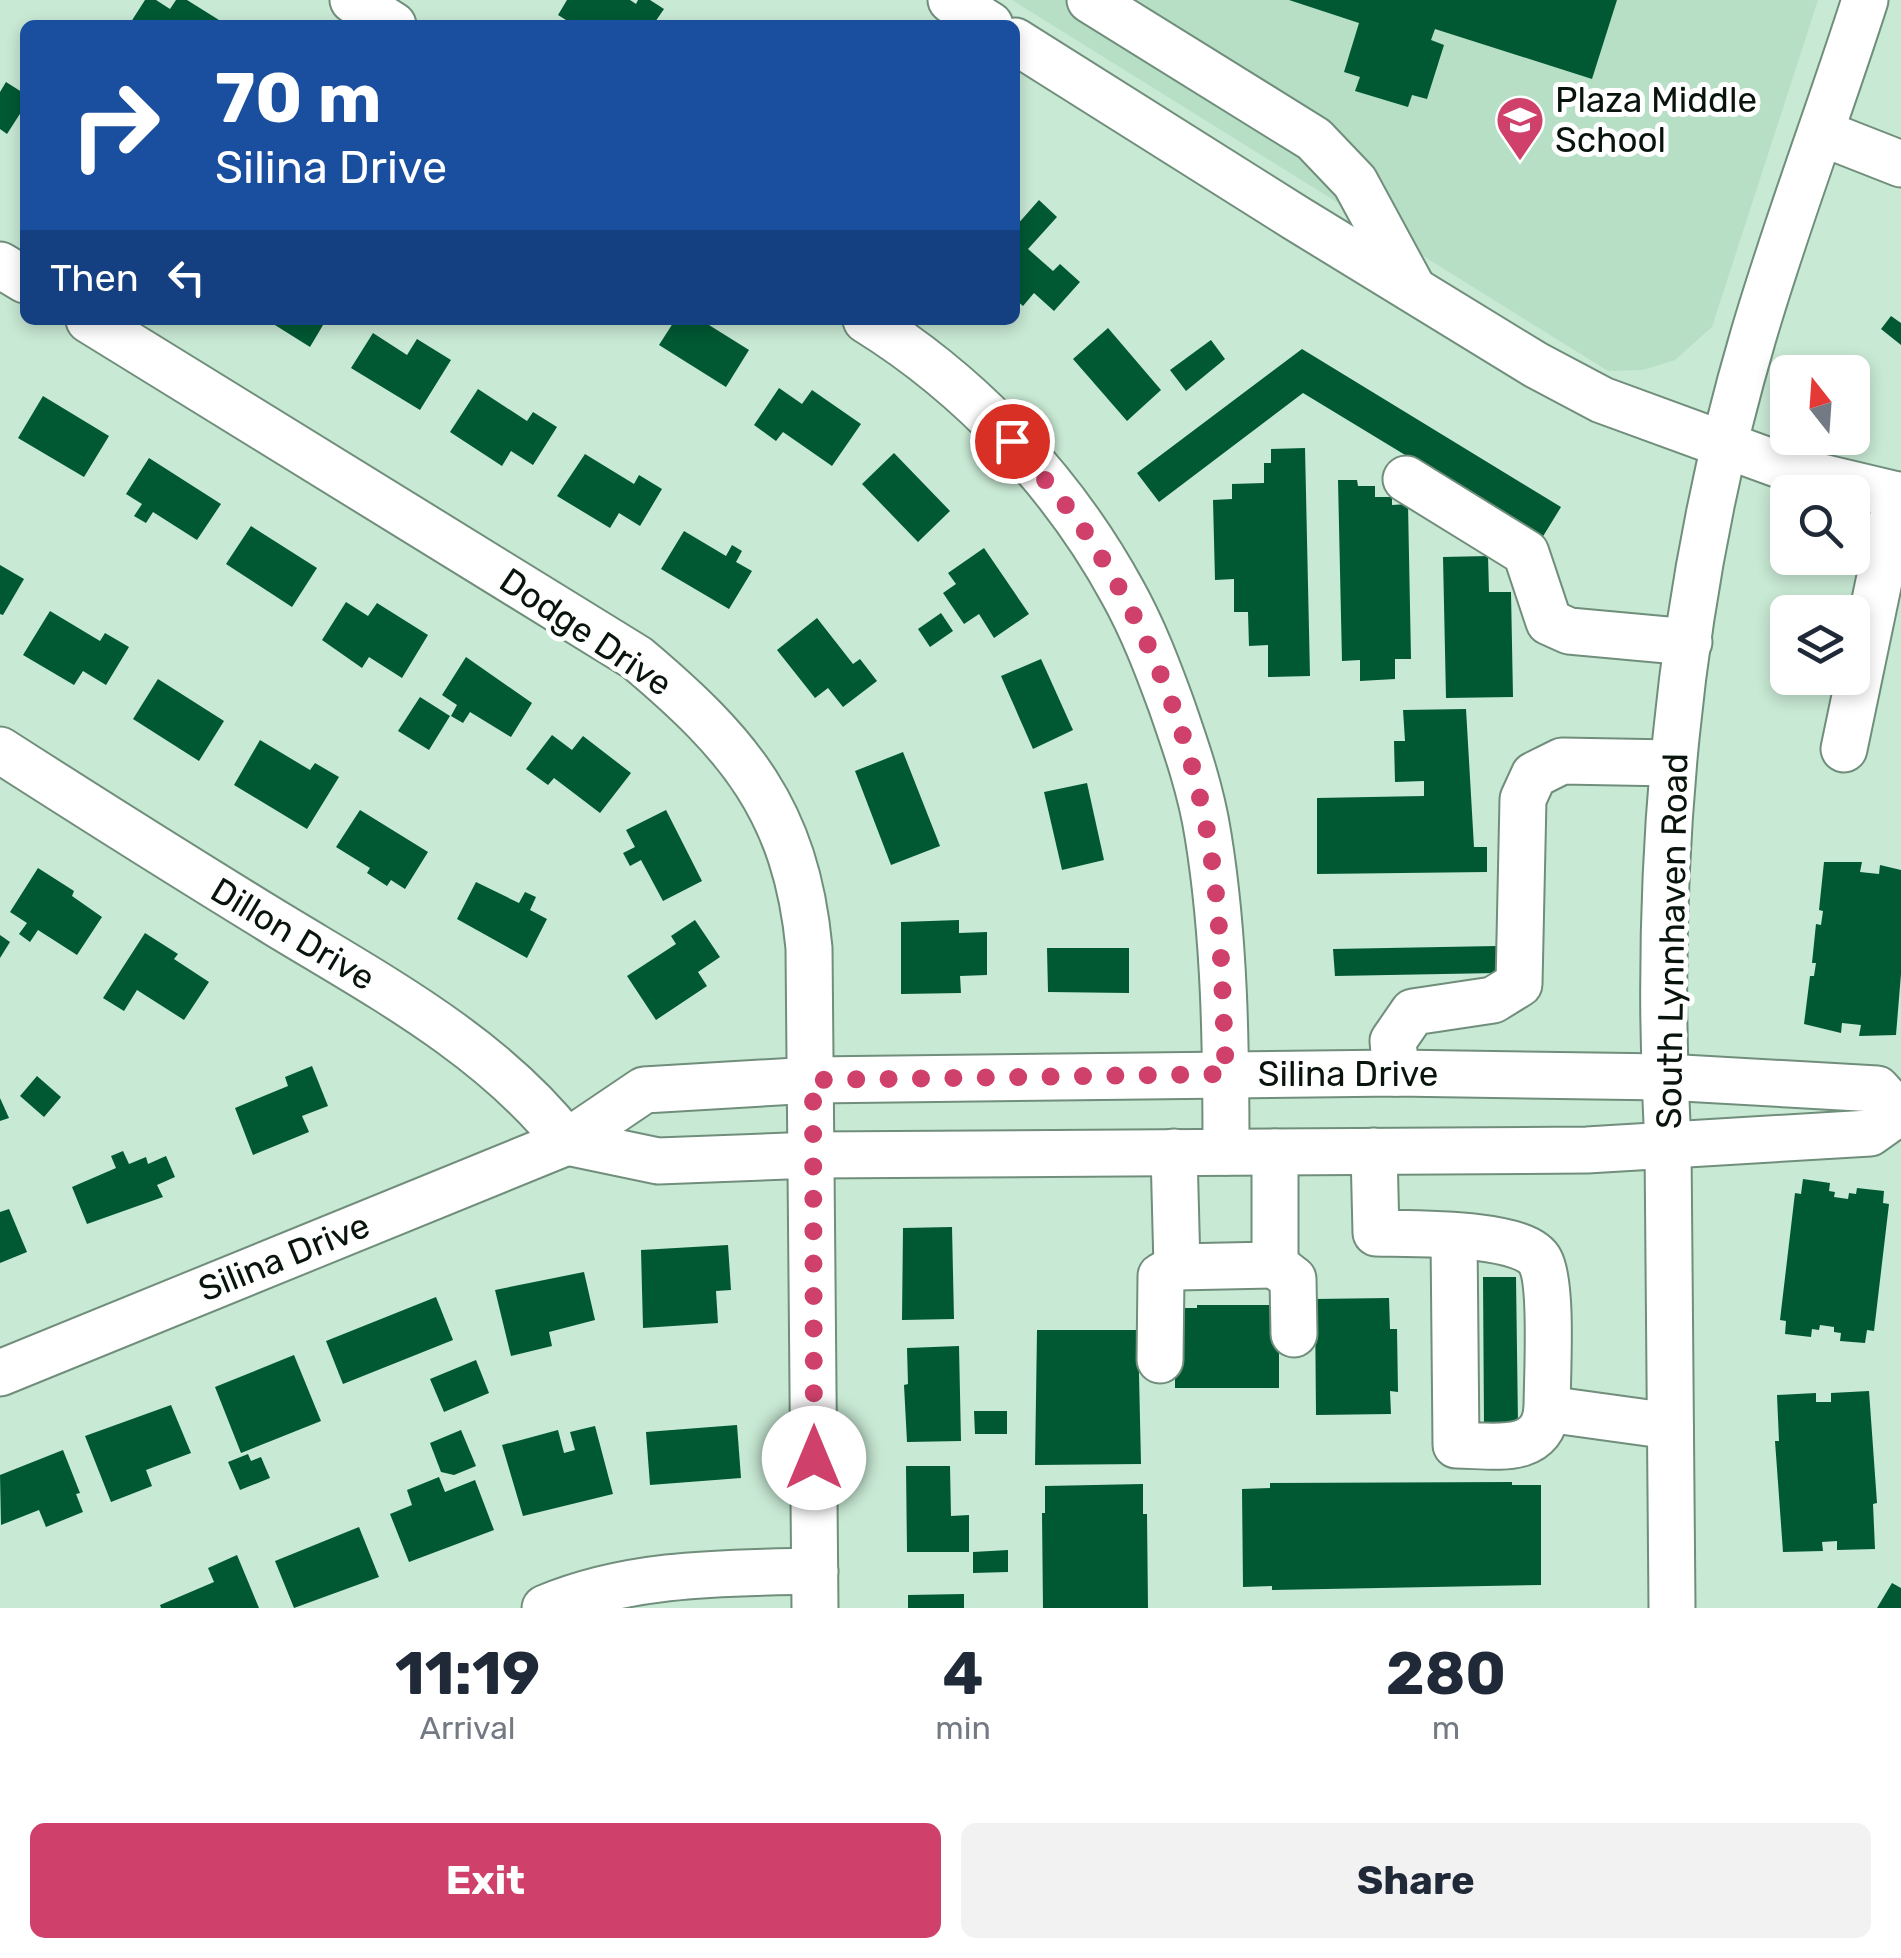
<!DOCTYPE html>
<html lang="en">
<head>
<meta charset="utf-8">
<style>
  body { margin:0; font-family:Rubik,sans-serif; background:#f2f2f3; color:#1f2937; height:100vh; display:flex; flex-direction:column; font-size:38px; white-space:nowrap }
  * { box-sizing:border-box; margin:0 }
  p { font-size:32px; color:#747a83 }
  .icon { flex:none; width:55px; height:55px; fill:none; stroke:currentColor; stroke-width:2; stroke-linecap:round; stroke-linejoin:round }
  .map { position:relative; height:1608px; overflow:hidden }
  .side { display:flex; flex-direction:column; background:#fff; flex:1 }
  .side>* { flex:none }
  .banner { position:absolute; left:20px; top:20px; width:1000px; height:305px; border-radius:15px; box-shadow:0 5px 15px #0003; background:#1a4fa0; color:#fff; overflow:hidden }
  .needle { width:65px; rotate:343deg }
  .buttons { position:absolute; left:1770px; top:355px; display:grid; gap:20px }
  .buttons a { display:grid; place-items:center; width:100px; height:100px; border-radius:15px; background:#fff; box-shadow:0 5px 15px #0003; font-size:50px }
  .pin { position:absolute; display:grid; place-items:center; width:85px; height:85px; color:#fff; margin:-42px; border:5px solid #fff; border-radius:50%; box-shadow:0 2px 10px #0007 }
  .me { position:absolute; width:110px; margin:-55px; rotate:0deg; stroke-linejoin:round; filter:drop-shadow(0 0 8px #0008) }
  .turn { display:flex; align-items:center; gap:35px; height:210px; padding:0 30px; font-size:45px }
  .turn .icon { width:130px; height:130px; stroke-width:2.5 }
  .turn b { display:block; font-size:70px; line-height:85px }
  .then { display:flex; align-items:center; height:95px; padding:0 30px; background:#0003; gap:20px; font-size:38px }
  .eta { display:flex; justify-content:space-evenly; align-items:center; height:170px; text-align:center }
  .eta b { font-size:60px; font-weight:700; line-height:70px }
  .primary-button { display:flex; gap:20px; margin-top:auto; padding:20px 30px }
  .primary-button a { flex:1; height:115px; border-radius:15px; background:#cf416b; color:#fff; font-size:40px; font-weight:700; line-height:115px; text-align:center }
  .primary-button a+a { background:#f2f2f3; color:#1f2937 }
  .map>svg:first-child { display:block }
  .built { fill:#b7dfc5 }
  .building { fill:#005933 }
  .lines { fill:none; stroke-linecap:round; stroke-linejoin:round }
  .minor-casing { stroke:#708e7b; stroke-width:49 }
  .minor { stroke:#fff; stroke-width:45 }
  .route { stroke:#cf416b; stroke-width:18; stroke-dasharray:0 32.4 }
  .labels { text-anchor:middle; stroke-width:10; stroke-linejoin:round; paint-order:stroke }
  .poi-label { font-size:35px; fill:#09140d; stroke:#fff; text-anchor:start }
  .street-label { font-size:35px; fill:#09140d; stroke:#fff }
</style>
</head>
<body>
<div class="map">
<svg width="1901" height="1608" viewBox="0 0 1901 1608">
  <rect width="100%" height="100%" fill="#c8e9d4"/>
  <!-- built -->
  <polygon class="built" points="1012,0 1818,0 1712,327 1675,360 1643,370 1608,371"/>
  <!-- building -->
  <g class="building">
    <polygon points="145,0 156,0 170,9 176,0 187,0 227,25 129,25"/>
    <polygon points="567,0 630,0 636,4 638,0 650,0 664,9 653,25 574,25 558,15"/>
    <polygon points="1289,0 1617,0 1592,79 1435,29 1431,40 1444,45 1427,99 1412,95 1408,107 1355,91 1360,77 1344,72 1359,23"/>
    <polygon points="6,82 25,94 25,106 7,134 0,129 0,92"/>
    <polygon points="1039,200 1057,217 1028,249 1053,271 1060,264 1080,282 1054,311 1034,293 1023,306 1015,299 1015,227"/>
    <polygon points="1891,316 1901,323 1901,345 1881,329"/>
    <polygon points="267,320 326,320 310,347"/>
    <polygon points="675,320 701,320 749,350 726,387 659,345"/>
    <polygon points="1108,328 1161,390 1127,421 1073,359"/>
    <polygon points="373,333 407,355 417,339 451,360 420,410 351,368"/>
    <polygon points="1211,340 1225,359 1186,391 1170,370"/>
    <polygon points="1302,349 1561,507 1542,538 1303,393 1159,502 1137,473"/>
    <polygon points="779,388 802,404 812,390 861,424 832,466 783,432 776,441 754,425"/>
    <polygon points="478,389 527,421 533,412 557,427 533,465 511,451 502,466 450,432"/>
    <polygon points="43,396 109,436 84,477 18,438"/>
    <polygon points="1305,448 1310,676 1268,677 1268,645 1249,646 1248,612 1234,612 1234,579 1215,580 1213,500 1232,499 1232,484 1264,483 1264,463 1271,463 1271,449"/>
    <polygon points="894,453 950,511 918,542 862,484"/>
    <polygon points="585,454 634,484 639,475 662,489 640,526 619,513 610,528 557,496"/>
    <polygon points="149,458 221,504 197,540 153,512 146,523 134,516 142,504 126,494"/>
    <polygon points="1338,480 1357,480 1358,486 1375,486 1375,497 1392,497 1392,505 1408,504 1411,659 1395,659 1395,679 1360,681 1360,660 1342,661"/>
    <polygon points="251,526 317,568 292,607 226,564"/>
    <polygon points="684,531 726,556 732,545 742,551 736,562 752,571 729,609 661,569"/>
    <polygon points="984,548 1029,614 994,638 979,614 964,624 943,593 956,584 948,573"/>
    <polygon points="1488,556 1489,592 1511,592 1513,697 1446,698 1443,557"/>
    <polygon points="0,565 24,579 3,615 0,614"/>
    <polygon points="346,602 368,616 377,603 428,635 402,678 369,657 362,668 322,640"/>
    <polygon points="50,611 100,641 105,633 129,647 106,685 83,671 74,685 23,655"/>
    <polygon points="941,613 953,631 930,647 918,629"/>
    <polygon points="817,618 853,664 860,659 877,681 843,707 828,688 815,698 777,650"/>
    <polygon points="466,657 532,703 511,737 470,712 463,723 451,716 457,705 442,695"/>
    <polygon points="1041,659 1073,730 1033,749 1001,676"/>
    <polygon points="158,679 224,721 199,761 133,719"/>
    <polygon points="420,697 450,716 429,750 398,731"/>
    <polygon points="1466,709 1474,847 1487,847 1487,872 1317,874 1317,798 1424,796 1424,781 1395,782 1394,741 1405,741 1403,710"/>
    <polygon points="552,735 572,750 583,736 631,773 600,813 554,778 548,785 526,769"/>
    <polygon points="260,740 310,770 315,763 339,777 307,829 234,785"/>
    <polygon points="903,752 940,846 891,865 855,771"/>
    <polygon points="1087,783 1104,860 1062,870 1044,792"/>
    <polygon points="360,810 428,852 405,889 391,880 387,886 367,873 370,868 336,847"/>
    <polygon points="666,810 702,881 663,901 641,860 630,866 623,853 635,847 626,830"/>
    <polygon points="1824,862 1862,862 1860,872 1879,874 1880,865 1901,870 1901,974 1896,1035 1859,1036 1861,1025 1842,1023 1841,1033 1804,1024 1810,976 1814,976 1816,963 1812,963 1816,924 1821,925 1823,911 1819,910"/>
    <polygon points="38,868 74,891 72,896 102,917 77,955 38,930 30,942 19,934 27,923 10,912"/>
    <polygon points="476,882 519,903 525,892 536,897 530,910 547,919 527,958 457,919"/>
    <polygon points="695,920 720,957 698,972 707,986 656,1020 627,976 676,944 671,936"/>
    <polygon points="959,920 959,933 987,932 987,975 960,976 961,993 901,994 901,922"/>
    <polygon points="145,933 178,954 174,959 209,982 184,1020 137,990 124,1011 103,998"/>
    <polygon points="0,935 10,942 0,958"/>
    <polygon points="1497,946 1497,973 1335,976 1333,949"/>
    <polygon points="1047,948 1129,948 1129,993 1048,992"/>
    <polygon points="312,1066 328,1106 302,1116 309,1132 253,1155 235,1108 288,1086 285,1077"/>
    <polygon points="37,1076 61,1097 44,1117 20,1096"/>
    <polygon points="0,1098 9,1118 0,1121"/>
    <polygon points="123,1151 129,1164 146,1157 148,1164 166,1156 175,1177 157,1185 163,1197 87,1224 72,1187 116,1168 111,1156"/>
    <polygon points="1803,1179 1830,1183 1829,1191 1835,1192 1834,1197 1848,1199 1849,1193 1856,1194 1857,1188 1884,1191 1883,1203 1889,1204 1874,1331 1867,1330 1865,1343 1840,1341 1841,1333 1834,1332 1834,1327 1820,1325 1819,1330 1812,1329 1811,1337 1785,1334 1786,1321 1780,1320 1795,1193 1801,1194"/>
    <polygon points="9,1209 27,1252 0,1263 0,1212"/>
    <polygon points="952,1227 954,1319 902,1320 903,1228"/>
    <polygon points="728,1245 731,1290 716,1291 718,1323 643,1328 641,1250"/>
    <polygon points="584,1272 595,1320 549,1332 552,1346 511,1356 495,1290"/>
    <polygon points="1483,1277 1516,1277 1518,1424 1484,1425"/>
    <polygon points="436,1297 453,1340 343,1384 326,1341"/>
    <polygon points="1389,1298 1390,1329 1397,1329 1398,1392 1390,1391 1391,1414 1316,1415 1315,1299"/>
    <polygon points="1197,1305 1275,1305 1279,1316 1279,1388 1175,1388 1175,1318 1178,1308 1197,1308"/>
    <polygon points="1037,1330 1138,1330 1141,1464 1035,1465"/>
    <polygon points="959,1346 961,1441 907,1442 904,1385 908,1384 907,1348"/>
    <polygon points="294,1355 321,1421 241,1453 215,1387"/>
    <polygon points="476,1360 489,1393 444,1412 430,1379"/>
    <polygon points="1869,1391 1877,1503 1873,1504 1875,1549 1837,1550 1837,1541 1822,1542 1823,1551 1783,1552 1775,1441 1779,1441 1777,1395 1816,1393 1816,1402 1831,1402 1831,1393"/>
    <polygon points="171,1405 191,1453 146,1470 152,1486 111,1502 85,1436"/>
    <polygon points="974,1411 1007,1411 1007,1434 975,1434"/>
    <polygon points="737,1425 741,1478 650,1485 646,1432"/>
    <polygon points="595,1426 613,1494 523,1516 502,1445 558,1430 564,1453 575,1450 570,1432"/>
    <polygon points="461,1430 476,1466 454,1475 441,1472 430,1443"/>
    <polygon points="63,1450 80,1493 76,1494 83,1512 46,1527 39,1510 1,1525 0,1475"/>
    <polygon points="248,1454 251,1461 261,1457 270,1478 240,1490 228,1462"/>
    <polygon points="906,1466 950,1466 951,1516 969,1515 969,1552 907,1552"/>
    <polygon points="439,1477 445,1492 475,1480 494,1530 409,1562 390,1514 412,1505 407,1490"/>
    <polygon points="1512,1482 1512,1485 1541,1485 1541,1585 1272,1590 1272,1586 1243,1587 1242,1489 1270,1488 1270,1483"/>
    <polygon points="1143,1484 1143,1514 1147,1514 1148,1608 1043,1608 1042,1513 1045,1513 1045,1486"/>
    <polygon points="359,1527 379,1577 294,1608 275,1561"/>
    <polygon points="1008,1550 1008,1572 973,1573 973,1552"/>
    <polygon points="237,1555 259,1608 161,1608 160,1605 214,1582 208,1568"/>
    <polygon points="1892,1583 1901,1588 1901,1608 1877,1608"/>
    <polygon points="964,1594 964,1608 908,1608 908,1595"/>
  </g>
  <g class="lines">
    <!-- minor casing -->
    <g class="minor-casing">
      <g id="minor">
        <polyline points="353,0 393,25"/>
        <polyline points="951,0 990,25"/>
        <polyline points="1090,0 1314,139 1355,182 1413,289"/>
        <polyline points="1015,41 1296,218 1536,365 1602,400 1796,471 1901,496"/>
        <polyline points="1822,133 1901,164"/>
        <polyline points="0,265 25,280"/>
        <path d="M89,320L637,658C739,744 796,810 809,948L815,1608"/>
        <path d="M866,320C971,385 1064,484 1123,593C1143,629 1157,666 1171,704C1186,747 1201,790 1208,835C1225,939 1226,1047 1226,1152"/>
        <polyline points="1406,479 1526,553 1549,622 1569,631 1689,642"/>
        <polyline points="1844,749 1897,495"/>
        <path d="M0,750C92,809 184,867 277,924C379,986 492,1046 567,1142"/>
        <polyline points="1396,1073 1393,1041 1413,1012 1493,1000 1519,984 1523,799 1534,775 1562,761 1673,763"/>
        <polyline points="567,1142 658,1161 813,1155 1587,1150 1870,1133 1901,1111"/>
        <path d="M1374,1151L1376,1233C1409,1234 1525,1231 1540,1261C1553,1284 1547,1378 1547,1409L1670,1426"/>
        <polyline points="1174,1152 1177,1267 1275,1265 1275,1152"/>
        <path d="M1454,1237L1456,1445C1493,1445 1542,1457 1547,1409"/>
        <polyline points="1275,1265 1293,1279 1294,1334"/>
        <polyline points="1160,1360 1161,1276 1177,1267"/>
        <polyline points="0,1373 567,1142 644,1090 813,1080 1396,1073 1665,1077 1877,1089 1897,1111"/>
        <path d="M545,1608C631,1572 723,1573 815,1571"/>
        <path d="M1672,1608L1668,1146C1653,875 1676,598 1753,337C1786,224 1829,113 1865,0"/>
      </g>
    </g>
    <!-- minor -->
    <use href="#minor" class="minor"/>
  </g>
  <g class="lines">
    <!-- route -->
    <path class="route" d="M814,1458L813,1080L1226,1074C1222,994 1222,911 1207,831C1187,724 1144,620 1084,530C1063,499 1036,470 1012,441"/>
  </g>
  <!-- icons -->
  <defs>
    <g id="school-pin" transform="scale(2.5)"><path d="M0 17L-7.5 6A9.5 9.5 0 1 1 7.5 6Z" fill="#cf416b" stroke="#fff"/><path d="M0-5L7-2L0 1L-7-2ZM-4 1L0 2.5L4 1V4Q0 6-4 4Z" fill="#fff"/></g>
  </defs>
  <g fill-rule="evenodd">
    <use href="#school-pin" x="1520" y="120"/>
  </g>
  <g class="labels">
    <!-- poi labels -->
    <g class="poi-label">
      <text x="1555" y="112">Plaza Middle<tspan x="1555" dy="40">School</tspan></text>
    </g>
    <!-- street labels -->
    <g class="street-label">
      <text transform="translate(586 632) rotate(34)" y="12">Dodge Drive</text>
      <text transform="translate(293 934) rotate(31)" y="12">Dillon Drive</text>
      <text transform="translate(1672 941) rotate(-89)" y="12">South Lynnhaven Road</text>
      <text x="1348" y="1086">Silina Drive</text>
      <text transform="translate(284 1257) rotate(-22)" y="12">Silina Drive</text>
    </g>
  </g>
</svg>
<div class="buttons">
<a><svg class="needle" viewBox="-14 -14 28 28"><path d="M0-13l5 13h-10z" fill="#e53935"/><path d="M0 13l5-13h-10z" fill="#747a83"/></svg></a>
<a><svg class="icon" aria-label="search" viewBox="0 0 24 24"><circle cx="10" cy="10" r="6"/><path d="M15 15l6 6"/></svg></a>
<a><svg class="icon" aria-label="layers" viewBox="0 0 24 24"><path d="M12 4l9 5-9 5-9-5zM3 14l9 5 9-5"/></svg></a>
</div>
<div class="pin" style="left:1012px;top:441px;background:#d93025"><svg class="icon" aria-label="arrive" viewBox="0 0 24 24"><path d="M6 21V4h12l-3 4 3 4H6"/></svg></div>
<svg class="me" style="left:814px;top:1458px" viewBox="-20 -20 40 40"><circle r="19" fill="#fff"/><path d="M0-13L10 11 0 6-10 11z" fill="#cf416b"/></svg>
<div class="banner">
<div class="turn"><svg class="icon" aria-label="right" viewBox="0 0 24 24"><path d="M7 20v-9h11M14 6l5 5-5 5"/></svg><div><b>70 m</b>Silina Drive</div></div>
<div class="then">Then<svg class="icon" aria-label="left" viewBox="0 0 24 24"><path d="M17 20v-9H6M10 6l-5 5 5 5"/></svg></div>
</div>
</div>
<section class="side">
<div class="eta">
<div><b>11:19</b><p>Arrival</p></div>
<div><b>4</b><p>min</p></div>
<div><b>280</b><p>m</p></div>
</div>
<div class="primary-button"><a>Exit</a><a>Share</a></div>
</section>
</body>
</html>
